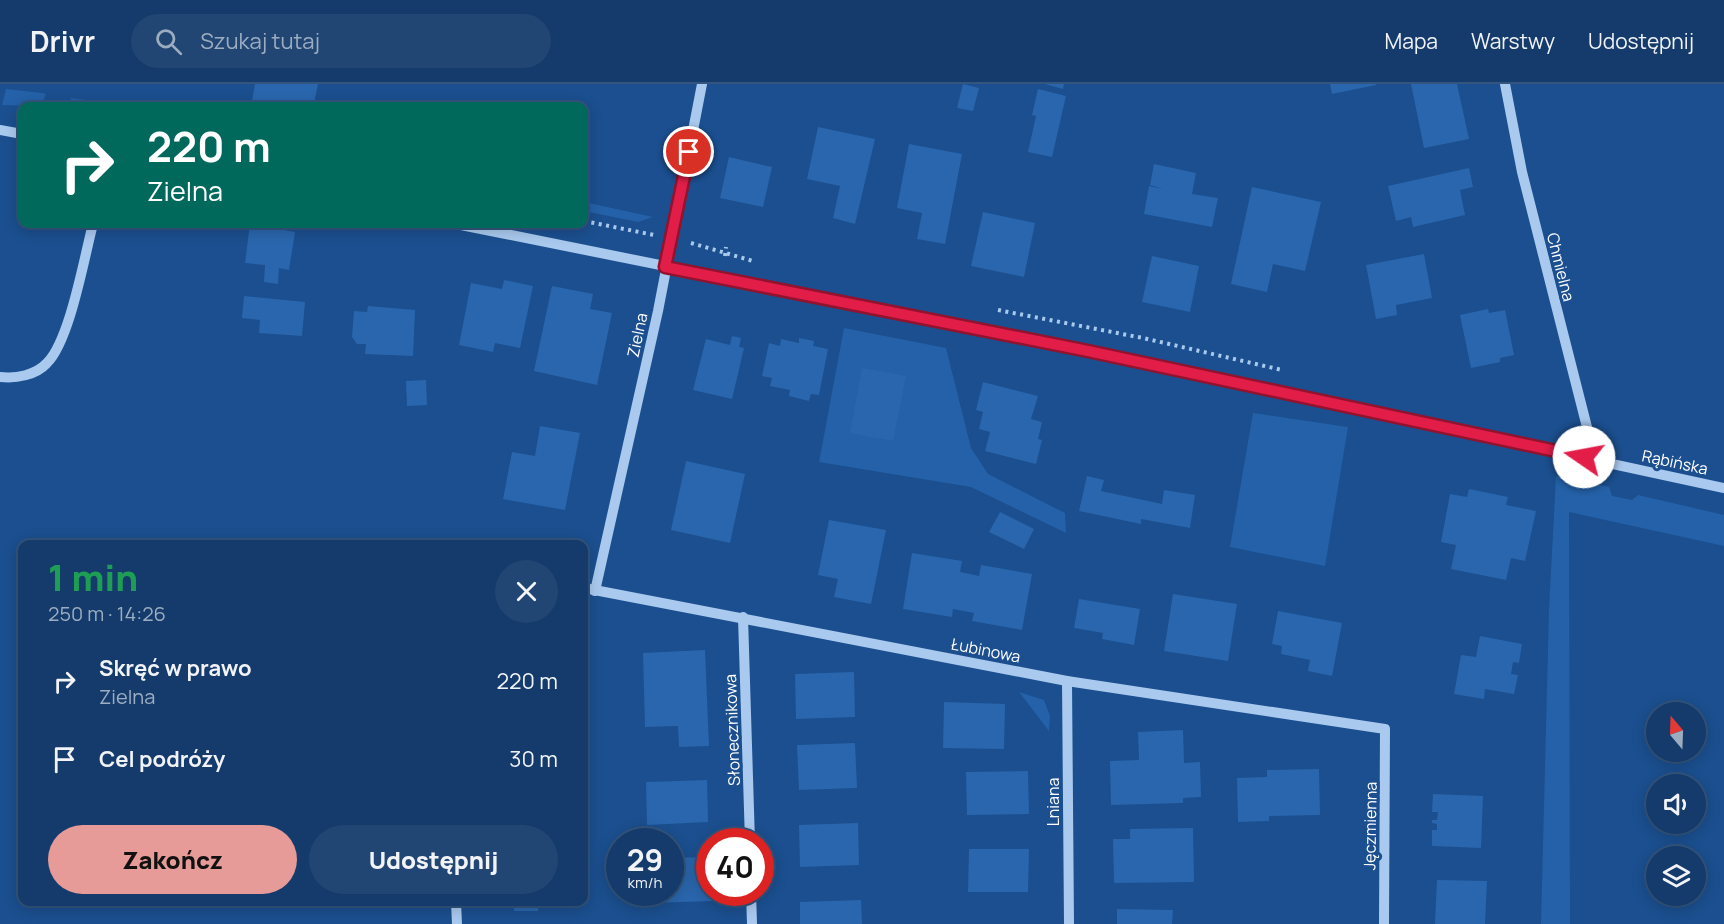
<!DOCTYPE html>
<html lang="pl">
<head>
<meta charset="utf-8">
<style>
  body { margin:0; font-family:Manrope,sans-serif; background:#214673; color:#f1f3f6; height:100vh; display:flex; flex-direction:column; font-size:22px; white-space:nowrap }
  * { box-sizing:border-box; margin:0 }
  p { font-size:20px; color:#9dadc1 }
  .icon { flex:none; width:33px; height:33px; fill:none; stroke:currentColor; stroke-width:2; stroke-linecap:round; stroke-linejoin:round }
  .map { position:relative; flex:1; overflow:hidden }
  .drawer { position:absolute; left:18px; top:456px; width:570px; height:366px; display:flex; flex-direction:column; background:#143b6b; border-radius:12px; box-shadow:0 3px 15px #0003,0 0 0 2px #33557e }
  .drawer>* { flex:none }
  .banner { position:absolute; left:18px; top:18px; width:570px; height:126px; border-radius:12px; box-shadow:0 3px 15px #0003,0 0 0 2px #33557e; background:#00695c; color:#fff; overflow:hidden }
  .needle { width:39px; rotate:341deg }
  .controls { position:absolute; left:1646px; top:618px; display:grid; gap:12px }
  .controls a { display:grid; place-items:center; width:60px; height:60px; border-radius:50%; background:#143b6b; box-shadow:0 3px 15px #0003,0 0 0 2px #33557e; font-size:30px }
  .speed { position:absolute; left:606px; top:744px; display:flex; gap:12px; font-size:30px; font-weight:700; text-align:center }
  .speed>* { display:grid; place-content:center; width:78px; height:78px; border-radius:50%; background:#143b6b; box-shadow:0 3px 15px #0003,0 0 0 2px #33557e; line-height:1 }
  .speed small { font-size:15px; font-weight:400 }
  .speed .limit { border:9px solid #d22; background:#fff; color:#111 }
  .pin { position:absolute; display:grid; place-items:center; width:51px; height:51px; color:#fff; margin:-26px; border:3px solid #fff; border-radius:50%; box-shadow:0 2px 6px #0007 }
  .me { position:absolute; width:66px; margin:-33px; rotate:282deg; stroke-linejoin:round; filter:drop-shadow(0 0 4px #0008) }
  .turn { display:flex; align-items:center; gap:21px; height:126px; padding:0 30px; font-size:27px }
  .turn .icon { width:78px; height:78px; stroke-width:2.5 }
  .turn b { display:block; font-size:42px; line-height:51px }
  .round { display:grid; place-items:center; flex:none; width:63px; height:63px; border-radius:32px; background:#214673 }
  .summary { display:flex; align-items:center; justify-content:space-between; height:102px; padding:0 30px }
  h1 { font-size:36px; font-weight:800; line-height:45px; color:#1e9e55 }
  .primary-button { display:flex; gap:12px; margin-top:auto; padding:12px 30px }
  .primary-button a { flex:1; height:69px; border-radius:36px; background:#e69b98; color:#111; font-size:24px; font-weight:800; line-height:69px; text-align:center }
  .primary-button a+a { background:#214673; color:#f1f3f6 }
  ul { padding:0; list-style:none }
  li { display:flex; align-items:center; gap:18px; height:78px; padding:0 30px }
  li div { flex:1 }
  li b { display:block; font-size:22px }
  li em { font-style:normal }
  header { display:flex; align-items:center; gap:36px; box-sizing:border-box; height:84px; padding:0 30px; background:#143b6b; border-bottom:2px solid #33557e }
  header strong { font-size:28px }
  nav { display:flex; gap:33px; margin-inline-start:auto; font-size:21px }
  .search { width:420px; height:54px; background:#214673; display:flex; align-items:center; gap:15px; box-sizing:border-box; padding:0 21px; border-radius:33px; color:#9dadc1; font-size:22px }
  .map>svg:first-child { display:block }
  .green { fill:#2461a8 }
  .building { fill:#2a66ad }
  .lines { fill:none; stroke-linecap:round; stroke-linejoin:round }
  .path { stroke:#a9c9ee; stroke-width:4; stroke-dasharray:3 4.5; stroke-linecap:butt }
  .minor { stroke:#a9c9ee; stroke-width:10 }
  .route-casing { stroke:#92132f; stroke-width:15 }
  .route { stroke:#e11d48; stroke-width:10 }
  .labels { text-anchor:middle; stroke-width:6; stroke-linejoin:round; paint-order:stroke }
  .street-label { font-size:16px; fill:#fff; stroke:#1b4f8f }
</style>
</head>
<body>
<header>
<strong>Drivr</strong>
<div class="search"><svg class="icon" aria-label="search" viewBox="0 0 24 24"><circle cx="10" cy="10" r="6"/><path d="M15 15l6 6"/></svg>Szukaj tutaj</div>
<nav><a>Mapa</a><a>Warstwy</a><a>Udostępnij</a></nav>
</header>
<div class="map">
<svg width="1724" height="840" viewBox="0 0 1724 840">
  <rect width="100%" height="100%" fill="#1b4f8f"/>
  <!-- green -->
  <g class="green">
    <polygon points="6,5 42,9 46,10 41,22 2,21"/>
    <polygon points="71,14 130,22 131,22 70,22"/>
    <polygon points="584,118 653,133 638,138 584,127"/>
    <polygon points="844,244 946,264 971,364 988,390 1065,429 1066,449 971,403 819,378"/>
    <polygon points="1253,329 1348,343 1325,482 1230,463"/>
    <polygon points="1556,392 1609,403 1612,412 1632,416 1638,411 1724,431 1724,462 1569,428 1570,840 1541,840 1549,525"/>
    <polygon points="1019,608 1044,616 1050,632 1049,647"/>
  </g>
  <!-- building -->
  <g class="building">
    <polygon points="255,0 318,0 314,19 299,16 298,22 251,22"/>
    <polygon points="963,0 979,4 973,27 957,24"/>
    <polygon points="1045,0 1064,0 1063,5"/>
    <polygon points="1330,0 1376,0 1376,1 1332,10"/>
    <polygon points="1411,0 1457,0 1469,55 1424,64"/>
    <polygon points="1038,5 1066,12 1052,73 1028,68 1036,32 1032,31"/>
    <polygon points="428,17 448,22 427,22"/>
    <polygon points="818,43 875,55 855,140 833,134 840,102 807,95"/>
    <polygon points="909,60 962,70 945,160 917,155 922,129 897,124"/>
    <polygon points="729,73 772,83 763,123 720,114"/>
    <polygon points="1154,80 1196,89 1192,110 1218,114 1212,143 1144,130 1149,102 1163,105 1150,101"/>
    <polygon points="1469,84 1473,103 1460,106 1465,131 1413,143 1411,133 1396,137 1388,102"/>
    <polygon points="1252,103 1321,118 1305,187 1273,180 1267,208 1231,200"/>
    <polygon points="983,128 1035,139 1024,193 971,182"/>
    <polygon points="250,140 295,148 289,186 279,184 278,200 264,198 265,181 245,179"/>
    <polygon points="1424,170 1432,214 1396,221 1397,231 1376,235 1366,181"/>
    <polygon points="1152,172 1199,182 1190,228 1142,218"/>
    <polygon points="504,196 533,202 520,264 495,259 493,268 459,261 471,199 502,205"/>
    <polygon points="552,202 593,210 590,225 612,229 597,301 534,287"/>
    <polygon points="244,212 305,218 302,252 259,249 260,236 242,234"/>
    <polygon points="368,222 415,226 413,272 365,270 366,260 357,260 352,253 354,227 367,228"/>
    <polygon points="1488,225 1489,229 1505,226 1514,271 1500,274 1500,278 1471,284 1460,231"/>
    <polygon points="732,252 741,254 739,263 744,264 732,315 693,306 706,255 730,261"/>
    <polygon points="799,254 814,257 813,262 828,265 819,311 811,310 809,317 789,312 790,306 770,302 772,294 762,292 769,259 780,262 781,255 799,259"/>
    <polygon points="862,284 906,292 893,357 850,349"/>
    <polygon points="426,296 427,321 407,322 406,297"/>
    <polygon points="983,298 1038,312 1031,335 1042,338 1038,355 1042,356 1036,380 985,367 990,348 979,345 983,328 976,326"/>
    <polygon points="540,342 580,349 565,426 503,415 512,368 535,372"/>
    <polygon points="686,377 745,390 730,459 671,446"/>
    <polygon points="1087,392 1104,396 1101,407 1162,420 1164,406 1195,411 1190,444 1141,435 1141,440 1079,427"/>
    <polygon points="1469,405 1508,413 1506,421 1536,427 1525,477 1511,474 1506,496 1451,485 1456,461 1441,458 1450,410 1467,413"/>
    <polygon points="1000,428 1034,445 1024,465 989,448"/>
    <polygon points="829,436 886,446 871,520 834,513 838,495 818,491"/>
    <polygon points="912,469 962,477 960,488 970,490 979,492 981,481 1032,490 1022,546 972,537 974,529 953,525 952,533 903,525"/>
    <polygon points="1173,510 1237,520 1228,577 1164,567"/>
    <polygon points="1079,515 1140,525 1134,561 1102,555 1103,549 1074,544"/>
    <polygon points="1278,527 1342,539 1332,592 1308,587 1310,576 1281,570 1282,562 1272,560"/>
    <polygon points="1480,552 1522,560 1519,579 1513,578 1511,590 1518,591 1514,610 1485,605 1484,615 1454,610 1461,571 1476,573"/>
    <polygon points="705,566 709,662 679,663 678,642 645,643 643,569"/>
    <polygon points="854,588 855,633 796,635 795,590"/>
    <polygon points="944,618 1005,620 1004,665 943,664"/>
    <polygon points="1183,646 1184,679 1200,678 1201,713 1183,714 1183,719 1111,721 1110,677 1139,676 1138,648"/>
    <polygon points="855,659 857,704 799,706 797,661"/>
    <polygon points="1319,685 1320,731 1269,732 1269,737 1238,738 1237,694 1267,693 1267,686"/>
    <polygon points="1028,687 1029,730 967,731 966,688"/>
    <polygon points="707,696 708,738 647,741 646,698"/>
    <polygon points="1433,710 1483,712 1481,764 1432,762 1432,746 1437,746 1437,740 1432,739 1432,736 1437,736 1438,728 1432,728"/>
    <polygon points="858,739 859,781 800,783 799,741"/>
    <polygon points="1193,744 1194,798 1114,799 1113,755 1130,755 1130,745"/>
    <polygon points="969,765 1029,765 1028,808 968,808"/>
    <polygon points="710,773 712,817 649,819 649,808 670,808 670,774"/>
    <polygon points="1437,796 1487,797 1485,840 1435,840"/>
    <polygon points="861,816 862,840 800,840 800,818"/>
    <polygon points="494,818 556,818 556,822 538,823 538,827 514,827 514,823 494,824"/>
    <polygon points="1117,825 1173,826 1172,840 1117,840"/>
  </g>
  <g class="lines">
    <!-- path -->
    <g class="path">
      <polyline points="584,137 654,151"/>
      <polyline points="691,159 753,177"/>
      <polyline points="725,172 726,163"/>
      <polyline points="998,226 1143,254 1282,286"/>
    </g>
    <!-- minor -->
    <g class="minor">
      <polyline points="1505,0 1522,88 1588,347 1584,373"/>
      <polyline points="0,46 22,50"/>
      <polyline points="456,140 1088,267 1724,404"/>
      <path d="M0,293C16,295 36,291 47,279C70,256 84,174 93,140"/>
      <polyline points="584,504 1067,597 1385,645 1384,840"/>
      <polyline points="595,507 658,227 702,0"/>
      <polyline points="743,533 750,758"/>
      <polyline points="1067,597 1069,840"/>
      <polyline points="751,808 752,840"/>
      <polyline points="456,818 457,840"/>
    </g>
  </g>
  <g class="lines">
    <!-- route casing -->
    <g class="route-casing">
      <polyline id="route" points="689,68 665,183 1088,267 1584,373"/>
    </g>
    <!-- route -->
    <use href="#route" class="route"/>
  </g>
  <g class="labels">
    <!-- street labels -->
    <g class="street-label">
      <text transform="translate(1561 183) rotate(76)" y="6">Chmielna</text>
      <text transform="translate(637 251) rotate(-78)" y="6">Zielna</text>
      <text transform="translate(1675 378) rotate(12)" y="6">Rąbińska</text>
      <text transform="translate(986 566) rotate(11)" y="6">Łubinowa</text>
      <text transform="translate(732 646) rotate(-92)" y="6">Słonecznikowa</text>
      <text transform="translate(1053 718) rotate(-90)" y="6">Lniana</text>
      <text transform="translate(1370 742) rotate(-89)" y="6">Jęczmienna</text>
    </g>
  </g>
</svg>
<div class="controls">
<a><svg class="needle" viewBox="-14 -14 28 28"><path d="M0-13l5 13h-10z" fill="#e53935"/><path d="M0 13l5-13h-10z" fill="#9dadc1"/></svg></a>
<a><svg class="icon" aria-label="sound" viewBox="0 0 24 24"><path d="M4 9h4l5-4v14l-5-4H4zM17 9q2 3 0 6"/></svg></a>
<a><svg class="icon" aria-label="layers" viewBox="0 0 24 24"><path d="M12 4l9 5-9 5-9-5zM3 14l9 5 9-5"/></svg></a>
</div>
<div class="speed"><div>29<small>km/h</small></div><div class="limit">40</div></div>
<div class="pin" style="left:689px;top:68px;background:#d93025"><svg class="icon" aria-label="arrive" viewBox="0 0 24 24"><path d="M6 21V4h12l-3 4 3 4H6"/></svg></div>
<svg class="me" style="left:1584px;top:373px" viewBox="-20 -20 40 40"><circle r="19" fill="#fff"/><path d="M0-13L10 11 0 6-10 11z" fill="#e11d48"/></svg>
<div class="banner">
<div class="turn"><svg class="icon" aria-label="right" viewBox="0 0 24 24"><path d="M7 20v-9h11M14 6l5 5-5 5"/></svg><div><b>220 m</b>Zielna</div></div>
</div>
<section class="drawer">
<div class="summary"><div><h1>1 min</h1><p>250 m · 14:26</p></div><a class="round"><svg class="icon" aria-label="close" viewBox="0 0 24 24"><path d="M6 6l12 12M18 6L6 18"/></svg></a></div>
<ul>
<li><svg class="icon" aria-label="right" viewBox="0 0 24 24"><path d="M7 20v-9h11M14 6l5 5-5 5"/></svg><div><b>Skręć w prawo</b><p>Zielna</p></div><em>220 m</em></li>
<li><svg class="icon" aria-label="arrive" viewBox="0 0 24 24"><path d="M6 21V4h12l-3 4 3 4H6"/></svg><div><b>Cel podróży</b></div><em>30 m</em></li>
</ul>
<div class="primary-button"><a>Zakończ</a><a>Udostępnij</a></div>
</section>
</div>
</body>
</html>
